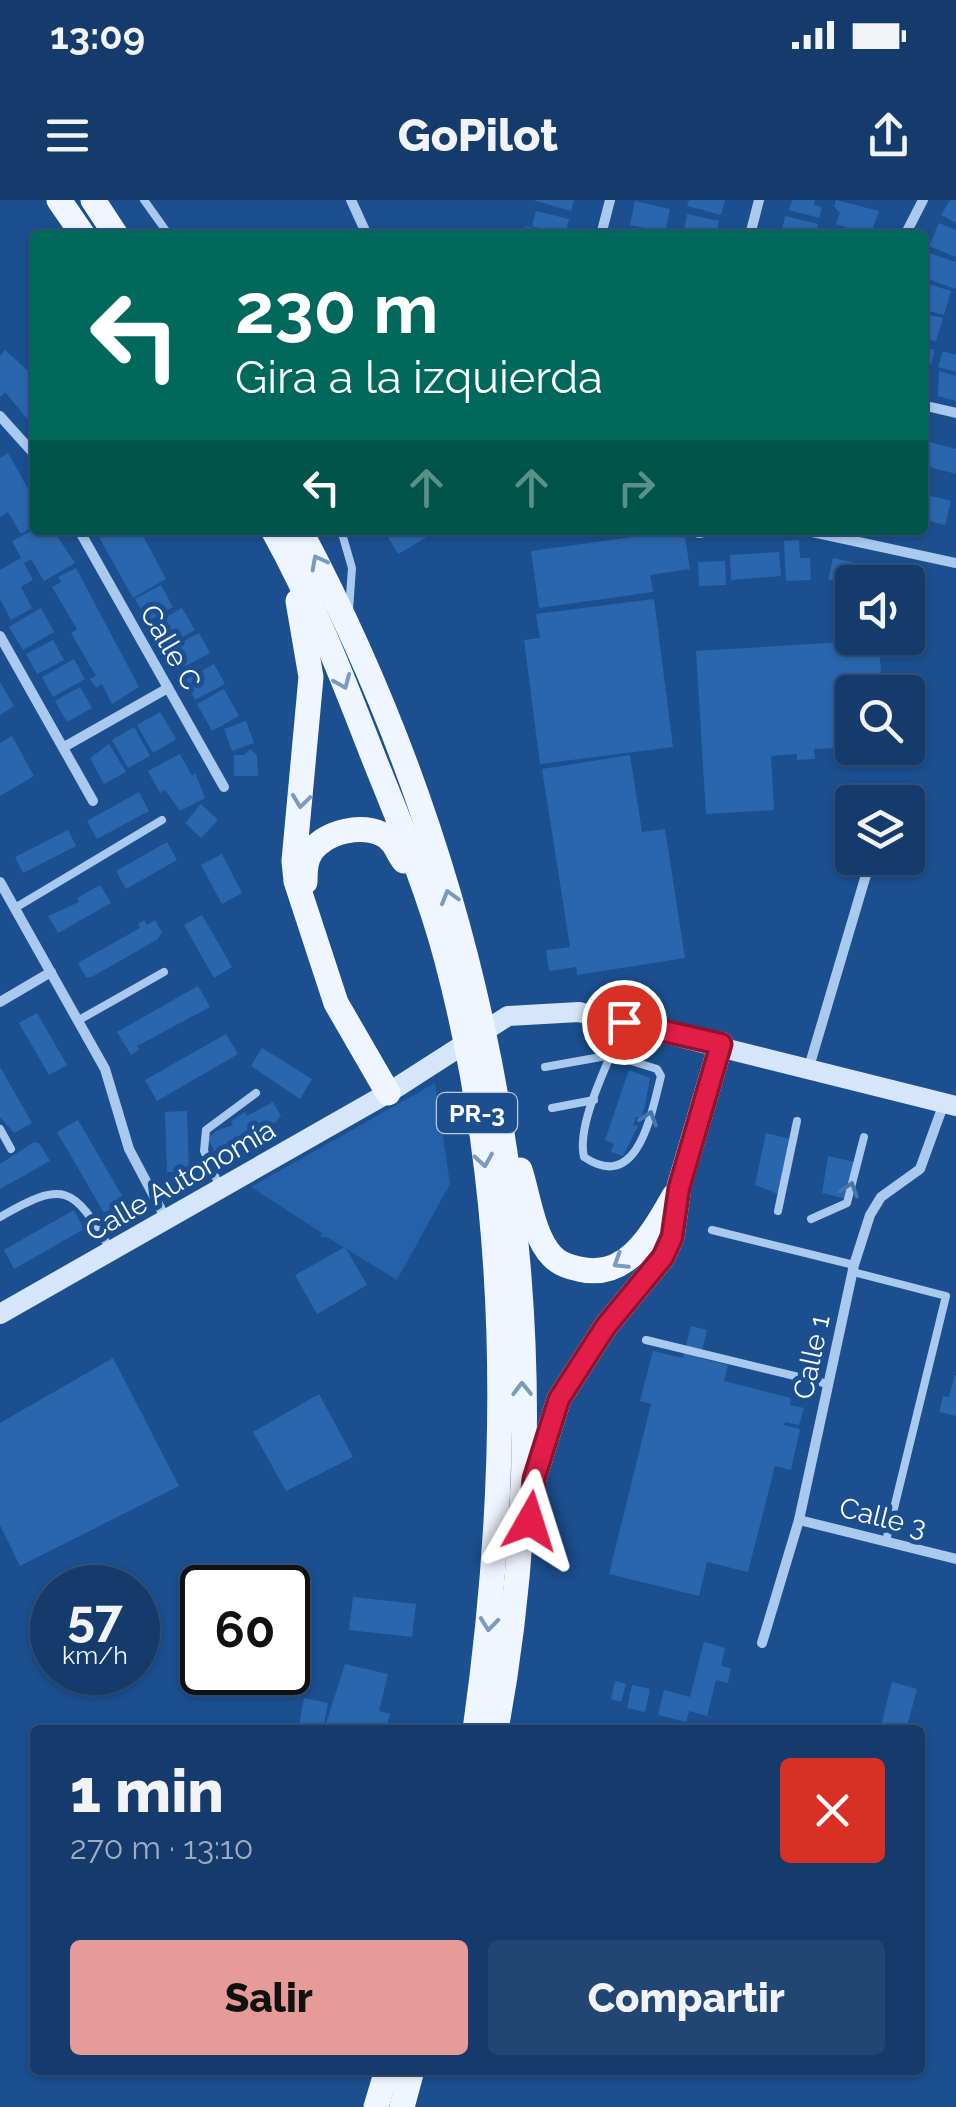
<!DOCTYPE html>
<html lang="es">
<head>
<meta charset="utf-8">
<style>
  body { margin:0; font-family:Raleway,sans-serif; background:#214673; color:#f1f3f6; height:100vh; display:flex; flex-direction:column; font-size:38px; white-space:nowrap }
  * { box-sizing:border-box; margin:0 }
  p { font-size:32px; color:#9dadc1 }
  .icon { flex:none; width:55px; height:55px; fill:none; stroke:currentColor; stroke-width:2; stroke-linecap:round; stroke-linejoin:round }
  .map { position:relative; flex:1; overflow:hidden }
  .drawer { position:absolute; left:30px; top:1525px; width:895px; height:350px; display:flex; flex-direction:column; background:#143b6b; border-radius:10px; box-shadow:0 2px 8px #0004,0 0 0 2px #33557e }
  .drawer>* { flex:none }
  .guide { position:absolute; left:30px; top:30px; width:898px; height:305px; border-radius:10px; box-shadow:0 2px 8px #0004,0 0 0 2px #33557e; background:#00695c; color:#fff; overflow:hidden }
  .buttons { position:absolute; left:835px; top:365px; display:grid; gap:20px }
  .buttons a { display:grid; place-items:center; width:90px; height:90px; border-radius:10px; background:#143b6b; box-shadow:0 2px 8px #0004,0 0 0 2px #33557e; font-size:50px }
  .speed { position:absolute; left:30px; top:1365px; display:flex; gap:20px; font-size:50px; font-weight:700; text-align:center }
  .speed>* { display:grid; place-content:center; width:130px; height:130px; border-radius:50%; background:#143b6b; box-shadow:0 2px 8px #0004,0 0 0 2px #33557e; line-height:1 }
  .speed small { font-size:25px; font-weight:400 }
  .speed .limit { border:5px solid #111; border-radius:15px; background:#fff; color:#111 }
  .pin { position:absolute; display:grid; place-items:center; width:85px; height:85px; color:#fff; margin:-42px; border:5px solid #fff; border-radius:50%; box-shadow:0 2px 10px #0007 }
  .me { position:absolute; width:110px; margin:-55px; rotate:6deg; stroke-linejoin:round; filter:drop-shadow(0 0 8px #0008) }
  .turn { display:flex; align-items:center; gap:35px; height:210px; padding:0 40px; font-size:45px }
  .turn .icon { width:130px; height:130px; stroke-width:2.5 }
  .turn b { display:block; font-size:70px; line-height:85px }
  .lanes { display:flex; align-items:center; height:95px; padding:0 40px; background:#0003; justify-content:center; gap:50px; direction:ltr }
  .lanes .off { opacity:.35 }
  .round { display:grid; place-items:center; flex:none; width:105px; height:105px; border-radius:10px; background:#214673 }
  .headline { display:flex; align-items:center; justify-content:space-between; height:170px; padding:0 40px }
  h1 { font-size:60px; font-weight:800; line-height:75px }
  .cta { display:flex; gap:20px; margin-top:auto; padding:20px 40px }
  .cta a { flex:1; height:115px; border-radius:10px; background:#e69b98; color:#111; font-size:40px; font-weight:800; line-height:115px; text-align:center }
  .cta a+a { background:#214673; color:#f1f3f6 }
  .status { display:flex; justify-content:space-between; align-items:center; height:70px; padding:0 50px; background:#143b6b; direction:ltr }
  .status svg { height:28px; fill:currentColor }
  header { display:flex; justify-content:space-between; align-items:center; height:130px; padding:0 40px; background:#143b6b; font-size:45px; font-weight:800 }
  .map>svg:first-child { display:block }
  .green { fill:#2461a8 }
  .building { fill:#2a66ad }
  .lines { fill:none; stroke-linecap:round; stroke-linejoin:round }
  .service { stroke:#a9c9ee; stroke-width:8 }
  .minor { stroke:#a9c9ee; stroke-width:10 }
  .secondary { stroke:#d6e6fa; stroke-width:20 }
  .primary { stroke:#f0f6ff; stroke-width:25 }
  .oneway { stroke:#7b9ac1 }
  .oneway2 { stroke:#4674ac }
  .route-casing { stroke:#92132f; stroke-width:25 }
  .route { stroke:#e11d48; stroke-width:18 }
  .labels { text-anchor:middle; stroke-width:10; stroke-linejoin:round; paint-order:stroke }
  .shield { fill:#1b4f8f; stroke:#bbcadd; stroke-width:2.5 }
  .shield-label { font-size:25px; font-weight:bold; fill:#fff }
  .street-label { font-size:28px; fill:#fff; stroke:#1b4f8f }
</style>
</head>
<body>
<div class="status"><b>13:09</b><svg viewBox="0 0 49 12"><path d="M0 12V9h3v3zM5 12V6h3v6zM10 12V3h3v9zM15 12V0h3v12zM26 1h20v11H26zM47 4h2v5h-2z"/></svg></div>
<header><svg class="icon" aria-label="menu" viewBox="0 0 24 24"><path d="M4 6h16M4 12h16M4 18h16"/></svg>GoPilot<svg class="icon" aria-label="share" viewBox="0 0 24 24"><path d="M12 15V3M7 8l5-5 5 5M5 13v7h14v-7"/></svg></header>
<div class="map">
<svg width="956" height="1907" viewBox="0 0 956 1907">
  <rect width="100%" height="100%" fill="#1b4f8f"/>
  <!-- green -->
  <polygon class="green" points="435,883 450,984 397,1080 327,1037 320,1037 322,1033 251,987"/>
  <!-- building -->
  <g class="building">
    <polygon points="533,0 574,0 571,11"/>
    <polygon points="689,0 725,0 721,15 687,6"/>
    <polygon points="792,0 815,0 814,5 822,7 819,18 789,10"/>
    <polygon points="836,0 879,11 870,35 836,24 840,13 834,6"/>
    <polygon points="950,0 956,0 956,23 941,15"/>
    <polygon points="635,1 670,9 665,32 630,25"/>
    <polygon points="536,11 569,19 565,35 532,26"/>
    <polygon points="687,14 719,21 716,35 684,31"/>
    <polygon points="785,16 818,24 816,35 781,35"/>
    <polygon points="939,23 956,30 956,57 929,46"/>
    <polygon points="525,26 555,34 555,35 523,35"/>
    <polygon points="929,53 956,62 956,89 922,77"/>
    <polygon points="922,82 951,91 944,115 922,109"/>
    <polygon points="922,113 943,118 936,141 922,138"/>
    <polygon points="922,146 935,150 931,165 922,163"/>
    <polygon points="5,150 27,170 35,164 35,228 5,192 0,197 0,156"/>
    <polygon points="943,151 956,155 956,172 938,167"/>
    <polygon points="939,171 956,176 956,201 938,196"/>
    <polygon points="922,240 956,249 956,274 922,265"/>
    <polygon points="8,253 35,301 35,325 21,334 8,312 0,317 0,258"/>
    <polygon points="922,294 951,301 945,325 922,319"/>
    <polygon points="35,329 53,330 75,363 44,381 31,359 24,363 33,380 21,387 32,408 11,420 0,399 0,370 21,358 12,341"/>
    <polygon points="95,330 140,330 166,379 133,398"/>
    <polygon points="384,330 432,330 434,333 398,354"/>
    <polygon points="684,330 690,369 650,375 653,392 539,408 531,351"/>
    <polygon points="799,340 800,358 810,358 811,380 786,381 784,341"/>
    <polygon points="779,352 781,376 731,380 730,355"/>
    <polygon points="833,358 861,364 857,382 828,380"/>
    <polygon points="725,361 726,385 699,386 698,362"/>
    <polygon points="76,368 139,487 112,504 102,484 96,488 90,479 96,476 71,433 77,429 52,387 61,382 58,377"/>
    <polygon points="161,385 173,407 148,421 135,399"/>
    <polygon points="654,399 673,547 540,564 524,440 540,438 536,414"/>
    <polygon points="41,408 54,432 23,450 9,427"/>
    <polygon points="182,408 195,430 165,447 152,425"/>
    <polygon points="199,433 210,453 178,470 167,450"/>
    <polygon points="53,440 64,460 37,474 26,454"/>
    <polygon points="879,440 882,492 852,492 852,548 882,550 838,558 837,548 814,549 815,559 797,560 797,554 771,556 774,610 706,614 696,451"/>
    <polygon points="74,459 85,479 53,497 42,477"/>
    <polygon points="214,464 225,484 195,500 185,480"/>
    <polygon points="0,482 14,506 0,515"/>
    <polygon points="80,487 92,508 67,522 55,501"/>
    <polygon points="224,489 239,516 212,531 197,504"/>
    <polygon points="160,512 176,539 153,553 137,525"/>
    <polygon points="246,521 254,543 232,551 224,529"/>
    <polygon points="134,527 150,556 128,568 112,540"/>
    <polygon points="12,536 34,576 0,596 0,543"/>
    <polygon points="109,544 126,572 104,584 90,558"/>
    <polygon points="250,549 257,555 258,576 234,576 234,555 244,555"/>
    <polygon points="180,554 192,576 195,573 205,598 180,611 165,590 160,593 148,571"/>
    <polygon points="630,555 642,632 665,629 685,758 577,775 576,767 549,771 546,750 570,747 542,569"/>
    <polygon points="139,592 149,611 97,639 87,621"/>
    <polygon points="201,604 218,620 201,638 185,623"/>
    <polygon points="68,630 76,646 23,673 15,657"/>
    <polygon points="167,642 177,660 126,689 116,671"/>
    <polygon points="222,654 242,693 222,704 201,665"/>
    <polygon points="100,685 111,703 58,733 48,716 79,702 77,698"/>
    <polygon points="202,715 232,767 214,778 184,725"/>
    <polygon points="144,720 147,725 155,720 162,732 158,739 92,777 86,777 78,763 140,728 138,724"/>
    <polygon points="198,786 210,807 137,846 139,850 131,855 117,832"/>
    <polygon points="37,813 67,865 49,875 19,823"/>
    <polygon points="226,834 238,854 157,901 145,880"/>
    <polygon points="262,848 312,879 300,899 251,866"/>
    <polygon points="0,867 32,923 14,933 0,917"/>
    <polygon points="629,870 650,878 645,906 641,918 636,917 633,925 638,926 623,956 611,952 614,944 605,940"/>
    <polygon points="273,902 281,916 276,922 242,944 215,952 208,939 216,931 233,925 231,921 245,912 247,916"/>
    <polygon points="187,911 189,972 167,972 165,912"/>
    <polygon points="78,920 125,1001 104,1013 57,932"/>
    <polygon points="766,933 790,939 778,994 755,985"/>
    <polygon points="34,942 39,943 50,961 0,989 0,964"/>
    <polygon points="828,956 855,962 847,999 822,993"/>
    <polygon points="74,1010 84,1029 14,1069 4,1050"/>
    <polygon points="345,1047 367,1085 317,1114 295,1075"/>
    <polygon points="691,1126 707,1130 700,1158 728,1165 724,1181 791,1198 790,1205 804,1208 799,1225 785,1222 784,1225 800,1229 791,1270 775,1266 748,1372 707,1362 699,1396 609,1374 651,1204 640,1201 653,1151 683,1158"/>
    <polygon points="113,1158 179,1286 20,1366 0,1325 0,1223"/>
    <polygon points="955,1175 956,1175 956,1216 939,1212 943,1196 949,1197"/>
    <polygon points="319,1194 353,1257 286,1291 253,1232"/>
    <polygon points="353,1397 416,1404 412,1437 349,1430"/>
    <polygon points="704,1442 725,1448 721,1466 731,1468 728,1483 716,1480 707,1516 689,1511 686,1522 658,1515 664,1490 690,1497"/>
    <polygon points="345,1464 388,1474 379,1511 390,1514 386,1527 393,1530 324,1530"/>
    <polygon points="615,1481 626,1484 621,1502 611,1499"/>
    <polygon points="892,1482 917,1489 906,1530 880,1530"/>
    <polygon points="632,1485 650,1489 645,1512 627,1508"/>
    <polygon points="304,1498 328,1503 323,1530 298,1530"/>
  </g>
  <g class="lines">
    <!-- service -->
    <g class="service">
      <polyline points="144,0 169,35"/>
      <polyline points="341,330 352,368 349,410"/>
      <polyline points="15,708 162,620"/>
      <polyline points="79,820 164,772"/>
      <path d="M545,867L612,855L657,869L661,876C651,915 638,993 584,957C576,923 610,860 623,826"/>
      <polyline points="552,908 594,900"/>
      <polyline points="0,929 11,949"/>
      <polyline points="219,985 204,951 206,930 256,893"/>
      <polyline points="778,1011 797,921"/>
      <path d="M0,1017C64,980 73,986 109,1047"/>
      <polyline points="811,1019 847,1003 864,937"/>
      <polyline points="712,1030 854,1065"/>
      <polyline points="853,1072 946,1096 886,1341"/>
      <polyline points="646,1140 828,1184"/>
    </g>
    <!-- minor -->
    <g class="minor">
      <polyline points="351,0 367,35"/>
      <polyline points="601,35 610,0"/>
      <polyline points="750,35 759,0"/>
      <polyline points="905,35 923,0"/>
      <polyline points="922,205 956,213"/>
      <polyline points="0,216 35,255"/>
      <polyline points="79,330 224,587"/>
      <polyline points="803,330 956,363"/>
      <polyline points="699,333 715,330"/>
      <polyline points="0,436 93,601"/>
      <polyline points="64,547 168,488"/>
      <polyline points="0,682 105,869 129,949 166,1019"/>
      <polyline points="0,802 51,772"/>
      <polyline points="809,867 871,658"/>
      <polyline points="799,1320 956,1359"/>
      <polyline points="762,1443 799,1320 854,1065 870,1015 881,997 920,969 944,903"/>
    </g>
    <!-- secondary -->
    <polyline class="secondary" points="0,1114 388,893 508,816 579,812 956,906"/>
    <!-- primary -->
    <g class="primary">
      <polyline points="59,0 83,35"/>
      <polyline points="93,0 116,35"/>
      <path d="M273,330C312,400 342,476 371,551C398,619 427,686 446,757C513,1008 511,1275 475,1530"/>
      <path d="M300,330C494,695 571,1121 496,1530"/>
      <polyline points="298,401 311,477 294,661 296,681 336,803 388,893"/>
      <path d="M305,682C305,675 305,665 308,658C318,631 371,619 391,641C396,646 399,655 404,661"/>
      <path d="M520,970C528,994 533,1037 552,1056C559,1064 569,1067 579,1069C628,1081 653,1032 674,996"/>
      <polyline points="533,1282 559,1199 606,1126 663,1057 672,1037 679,987 721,844"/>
      <polyline points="376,1907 387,1870"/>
      <polyline points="402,1907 412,1870"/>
    </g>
  </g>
  <!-- one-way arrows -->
  <defs><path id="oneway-chevron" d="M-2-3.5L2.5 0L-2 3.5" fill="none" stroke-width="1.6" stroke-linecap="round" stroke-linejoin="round" transform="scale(2.5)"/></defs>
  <g class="oneway">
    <use href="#oneway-chevron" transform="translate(318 362) rotate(-118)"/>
    <use href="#oneway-chevron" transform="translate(343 482) rotate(67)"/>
    <use href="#oneway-chevron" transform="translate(301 601) rotate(97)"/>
    <use href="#oneway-chevron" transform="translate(449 697) rotate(-106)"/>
    <use href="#oneway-chevron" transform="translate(484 960) rotate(81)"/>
    <use href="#oneway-chevron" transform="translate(620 1062) rotate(148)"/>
    <use href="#oneway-chevron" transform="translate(522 1189) rotate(-91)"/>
    <use href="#oneway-chevron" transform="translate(489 1424) rotate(96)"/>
  </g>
  <g class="oneway2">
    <use href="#oneway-chevron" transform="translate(649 918) rotate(-73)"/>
    <use href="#oneway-chevron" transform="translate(850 989) rotate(-72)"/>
  </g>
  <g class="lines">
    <!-- route casing -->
    <g class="route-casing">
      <polyline id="route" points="530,1321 534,1279 559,1199 606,1126 663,1057 672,1037 679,988 721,844 624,822"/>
    </g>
    <!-- route -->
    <use href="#route" class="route"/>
  </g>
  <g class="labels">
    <!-- shield labels -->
    <rect class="shield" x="437" y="893" width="80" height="40" rx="8"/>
    <g class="shield-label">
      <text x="477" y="922">PR-3</text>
    </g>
    <!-- street labels -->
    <g class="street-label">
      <text transform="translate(171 447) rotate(60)" y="10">Calle C</text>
      <text transform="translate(180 980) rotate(-30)" y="10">Calle Autonomía</text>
      <text transform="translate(811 1157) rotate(-78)" y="10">Calle 1</text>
      <text transform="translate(883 1317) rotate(14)" y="10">Calle 3</text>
    </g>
  </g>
</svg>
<div class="buttons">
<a><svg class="icon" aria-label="sound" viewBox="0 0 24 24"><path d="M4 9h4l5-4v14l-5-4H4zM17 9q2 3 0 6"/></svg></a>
<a><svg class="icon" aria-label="search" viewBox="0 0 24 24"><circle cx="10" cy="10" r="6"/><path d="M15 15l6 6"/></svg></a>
<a><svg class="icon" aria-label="layers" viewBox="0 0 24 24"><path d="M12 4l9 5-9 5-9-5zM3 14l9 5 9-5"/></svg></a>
</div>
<div class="speed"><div>57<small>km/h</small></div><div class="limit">60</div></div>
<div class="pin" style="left:624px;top:822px;background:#d93025"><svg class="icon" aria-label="arrive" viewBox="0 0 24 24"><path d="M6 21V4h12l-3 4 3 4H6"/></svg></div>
<svg class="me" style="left:530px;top:1321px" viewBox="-20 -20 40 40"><path d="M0-17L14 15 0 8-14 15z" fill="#e11d48" stroke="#fff" stroke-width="4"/></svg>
<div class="guide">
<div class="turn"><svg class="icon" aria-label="left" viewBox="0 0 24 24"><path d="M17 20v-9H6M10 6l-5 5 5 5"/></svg><div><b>230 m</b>Gira a la izquierda</div></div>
<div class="lanes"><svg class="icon" aria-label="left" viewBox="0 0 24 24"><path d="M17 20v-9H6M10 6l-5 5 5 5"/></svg><svg class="icon off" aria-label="ahead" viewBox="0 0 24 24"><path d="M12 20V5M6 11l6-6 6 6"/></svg><svg class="icon off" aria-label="ahead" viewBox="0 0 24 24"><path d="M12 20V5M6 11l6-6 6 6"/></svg><svg class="icon off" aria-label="right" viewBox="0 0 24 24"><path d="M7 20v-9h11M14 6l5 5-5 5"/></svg></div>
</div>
<section class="drawer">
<div class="headline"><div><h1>1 min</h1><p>270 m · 13:10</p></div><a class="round" style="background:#d93025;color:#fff"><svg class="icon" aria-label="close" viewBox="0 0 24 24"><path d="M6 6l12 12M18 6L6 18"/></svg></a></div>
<div class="cta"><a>Salir</a><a>Compartir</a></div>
</section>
</div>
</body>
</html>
